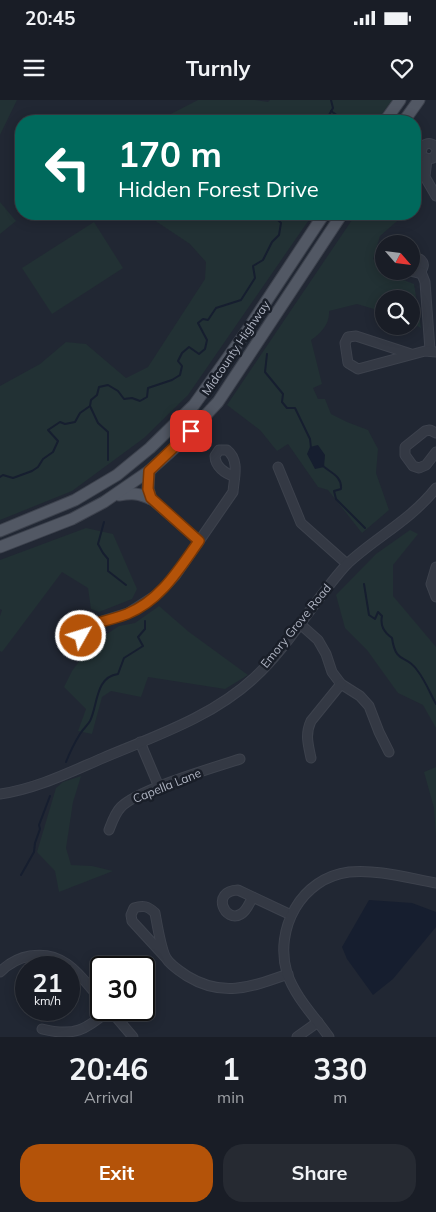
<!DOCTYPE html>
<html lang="en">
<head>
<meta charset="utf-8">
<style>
  body { margin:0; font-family:Mulish,sans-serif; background:#262a32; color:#f1f3f6; height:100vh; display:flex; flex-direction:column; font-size:19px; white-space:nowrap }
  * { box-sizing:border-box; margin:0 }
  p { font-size:16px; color:#9fa2a7 }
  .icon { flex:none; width:28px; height:28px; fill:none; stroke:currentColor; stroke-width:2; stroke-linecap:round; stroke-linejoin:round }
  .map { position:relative; height:937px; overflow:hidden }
  .details { display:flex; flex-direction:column; background:#191d26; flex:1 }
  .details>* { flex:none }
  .hud { position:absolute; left:15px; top:15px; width:406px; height:105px; border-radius:20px; box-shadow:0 2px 12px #0003,0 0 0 1px #373b43; background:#00695c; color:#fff; overflow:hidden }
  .needle { width:32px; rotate:118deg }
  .buttons { position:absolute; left:375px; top:135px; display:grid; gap:10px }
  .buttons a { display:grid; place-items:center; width:45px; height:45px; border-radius:50%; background:#191d26; box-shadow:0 2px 12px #0003,0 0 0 1px #373b43; font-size:25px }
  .speed { position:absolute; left:15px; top:856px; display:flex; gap:10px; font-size:25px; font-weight:700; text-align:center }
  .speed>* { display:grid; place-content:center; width:65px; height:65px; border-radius:50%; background:#191d26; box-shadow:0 2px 12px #0003,0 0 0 1px #373b43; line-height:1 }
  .speed small { font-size:12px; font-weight:400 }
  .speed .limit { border:2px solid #111; border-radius:8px; background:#fff; color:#111 }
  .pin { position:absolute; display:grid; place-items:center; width:42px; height:42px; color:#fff; margin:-21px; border-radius:10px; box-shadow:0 2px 8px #0006 }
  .me { position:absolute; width:55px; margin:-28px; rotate:51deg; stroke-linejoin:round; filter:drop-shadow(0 0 4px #0008) }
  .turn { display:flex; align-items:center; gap:18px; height:105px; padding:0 20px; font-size:22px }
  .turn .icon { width:65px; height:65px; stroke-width:2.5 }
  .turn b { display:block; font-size:35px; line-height:42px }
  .eta { display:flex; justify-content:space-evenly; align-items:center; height:85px; text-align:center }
  .eta b { font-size:30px; font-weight:700; line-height:35px }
  .action { display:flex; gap:10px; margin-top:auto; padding:10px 20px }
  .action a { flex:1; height:58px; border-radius:20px; background:#b45309; color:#fff; font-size:20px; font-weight:700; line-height:58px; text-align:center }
  .action a+a { background:#262a32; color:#f1f3f6 }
  .status { display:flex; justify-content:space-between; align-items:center; height:35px; padding:0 25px; background:#191d26; direction:ltr }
  .status svg { height:14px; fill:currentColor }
  header { display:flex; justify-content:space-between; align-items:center; height:65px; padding:0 20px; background:#191d26; font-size:22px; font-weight:700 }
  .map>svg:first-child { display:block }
  .green { fill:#223134 }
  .water { fill:#161e2f }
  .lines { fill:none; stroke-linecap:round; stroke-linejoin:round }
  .stream { stroke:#161e2f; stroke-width:2 }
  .minor-casing { stroke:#3d424d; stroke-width:11 }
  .major-casing { stroke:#3d424d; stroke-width:13 }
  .minor { stroke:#343944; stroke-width:9 }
  .major { stroke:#525864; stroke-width:11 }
  .route-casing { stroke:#753606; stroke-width:12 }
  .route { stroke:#b45309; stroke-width:9 }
  .labels { text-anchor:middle; stroke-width:5; stroke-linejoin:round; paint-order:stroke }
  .street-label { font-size:12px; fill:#aeb3c1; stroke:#191e28 }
</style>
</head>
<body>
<div class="status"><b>20:45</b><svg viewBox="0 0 49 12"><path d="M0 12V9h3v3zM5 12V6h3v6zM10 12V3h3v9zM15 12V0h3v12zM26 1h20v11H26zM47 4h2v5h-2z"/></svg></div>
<header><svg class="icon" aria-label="menu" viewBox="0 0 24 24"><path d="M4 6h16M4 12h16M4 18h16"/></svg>Turnly<svg class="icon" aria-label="heart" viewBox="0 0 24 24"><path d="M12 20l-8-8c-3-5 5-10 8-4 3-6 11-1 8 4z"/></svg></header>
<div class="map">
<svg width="436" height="937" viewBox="0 0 436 937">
  <rect width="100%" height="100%" fill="#212733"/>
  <!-- green -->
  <g class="green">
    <polygon points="0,0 17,0 0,35"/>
    <polygon points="198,0 255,0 268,2 270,0 392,0 377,21 157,21"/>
    <polygon points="0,102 16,121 0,134"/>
    <polygon points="145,114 313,114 188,295 144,338 72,391 0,420 0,286 40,264 66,242 86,244 126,278 148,267 205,179 206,162 190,144"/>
    <path d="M356,114L404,115L380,136L373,159L384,164V171H397L401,179L414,184L421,228L411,223V199H384V212L357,204L329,211C330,224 321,233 311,240L322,284L313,288L318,299H325L331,314L347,322L368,330L378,349L376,373L389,410L362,433L328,390L318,387L288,344L277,351L260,330L227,305Z"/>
    <polygon points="94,122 123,168 52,214 22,168"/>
    <polygon points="86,428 113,434 137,489 132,499 99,512 91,509 88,488 62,472 2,552 0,551 0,516 2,510 0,509 0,460"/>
    <polygon points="410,430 418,434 393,465 393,496 436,547 436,628 423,605 398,593 367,550 345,528 336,495 376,454"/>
    <polygon points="159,506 189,532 248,575 225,589 148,577 141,597 111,591 102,597 92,634 78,631 86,609 64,587 72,571 92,544 119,526 135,523"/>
    <polygon points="436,667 436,737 434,708 424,672"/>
    <polygon points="81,676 73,702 66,748 71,765 92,766 113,771 59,792 55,771 37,752 56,688 63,682"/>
  </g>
  <!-- water -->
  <g class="water">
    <polygon points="318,345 325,355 324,367 315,369 307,354 310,347"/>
    <polygon points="369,800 412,803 436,812 436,827 393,879 373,895 347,859 342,847"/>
  </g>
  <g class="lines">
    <!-- stream -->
    <g class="stream">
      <polyline points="331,11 345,21"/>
      <polyline points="314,21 329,15 333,8 331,0"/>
      <polyline points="267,254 265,272 283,294 282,302 287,308 295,308 310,339 311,348"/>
      <polyline points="90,306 98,323 108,332 108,360"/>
      <path d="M323,366C331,373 342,376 341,389L334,391L336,399L365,428"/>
      <polyline points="0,377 3,375 13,378 32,371 38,367 43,359 53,352 58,341 48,330 60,322 65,324 75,322 80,313 90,306 91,300 97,295 99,287 108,285 118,291 124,299 132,298 140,301 147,297 148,288 172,280 180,275 182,266 178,261 182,253 189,247 199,254 205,249 207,240 198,223 203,219 208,220 216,208 241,200 255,178 253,166 263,160 272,142 279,135 281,123 275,117 277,114"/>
      <polyline points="104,422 98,444 103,453 108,459 108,471 126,485"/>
      <path d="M364,484L369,515L375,519L378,512L382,516C380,526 384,532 392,538C396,565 406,554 417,570C425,580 430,593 436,604"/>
      <path d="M66,662C70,652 75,642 80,634C83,629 87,626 90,621C98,605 95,577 118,574L124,558L143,546L138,537L145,529V521"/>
      <polyline points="21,775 34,752 35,743 40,729 39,725 50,696"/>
    </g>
    <!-- minor casing -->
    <g class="minor-casing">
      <g id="minor">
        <path d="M436,48C433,43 428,42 423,46L421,52L422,56L428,59L433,58L436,54"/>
        <polyline points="427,59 425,77 436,96"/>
        <path d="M410,171L418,173C428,167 423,155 411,159"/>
        <polyline points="421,172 425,182 430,250"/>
        <polyline points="411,254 356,236 348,237 345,243 348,263 358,269 425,251 436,252"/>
        <polyline points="436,333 430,330 425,331 405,347 405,355 413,366 419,368 426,365 436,352"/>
        <polyline points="278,367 301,423 347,464"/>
        <polyline points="151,399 199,441"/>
        <polyline points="436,467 431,484 436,497"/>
        <circle cx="77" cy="528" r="9"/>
        <polyline points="300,524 318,540 326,554 332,572 341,584 360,596 369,606 379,632 389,652"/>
        <path d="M86,526L128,513L159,493L175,476L233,392C234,378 240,360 227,350H219L215,356C215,366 225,374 234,376"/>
        <polyline points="140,642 159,687"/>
        <path d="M311,658C308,644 305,634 311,621L341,584"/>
        <path d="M0,694C36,689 70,672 103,658C155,636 212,617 254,578C290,545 314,500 347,464C376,437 411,420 436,388"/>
        <path d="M109,730C112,722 115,713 121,707C139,689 213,668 240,659"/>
        <path d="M253,797C249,803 247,811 241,814C225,824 210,791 238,790L291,815"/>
        <path d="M166,858L132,821L131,815L134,808C143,805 148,806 155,813C157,824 161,849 166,858C170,865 181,872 187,876C223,898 251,887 288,874"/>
        <path d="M0,872C9,863 18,858 30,856C65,850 81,877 101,900"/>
        <polyline points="110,910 133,937"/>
        <path d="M42,929C74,937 86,930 109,910"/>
        <polyline points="297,937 318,922"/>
        <path d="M329,937C315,917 295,897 287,873C274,829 301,778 349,772C377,769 408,778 436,783"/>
      </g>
    </g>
    <!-- major casing -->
    <g class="major-casing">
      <g id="major">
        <polyline points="385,21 400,0"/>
        <polyline points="404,21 419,0"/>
        <polyline points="149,371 148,389 151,399"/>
        <path d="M119,395C132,393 139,393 151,399"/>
        <polyline points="0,431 75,400 117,375 150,348 194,305 246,232 324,114"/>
        <polyline points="0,447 72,419 104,402 149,371 178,345 218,302 342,114"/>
      </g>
    </g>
    <!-- minor -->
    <use href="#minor" class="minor"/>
    <!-- major -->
    <use href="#major" class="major"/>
  </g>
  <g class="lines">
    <!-- route casing -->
    <g class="route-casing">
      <path id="route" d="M81,536L85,532L86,526C100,522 114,519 127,514C161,500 179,469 199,441L151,398L148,389L149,371L191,331"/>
    </g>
    <!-- route -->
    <use href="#route" class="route"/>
  </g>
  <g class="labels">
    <!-- street labels -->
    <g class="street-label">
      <text transform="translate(236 248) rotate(-56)" y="4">Midcounty Highway</text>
      <text transform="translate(296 526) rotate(-51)" y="4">Emory Grove Road</text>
      <text transform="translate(167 686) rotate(-22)" y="4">Capella Lane</text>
    </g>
  </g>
</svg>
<div class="buttons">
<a><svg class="needle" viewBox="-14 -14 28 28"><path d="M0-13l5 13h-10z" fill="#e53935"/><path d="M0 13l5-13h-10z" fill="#9fa2a7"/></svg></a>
<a><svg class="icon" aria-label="search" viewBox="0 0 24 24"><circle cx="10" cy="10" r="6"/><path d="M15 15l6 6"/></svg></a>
</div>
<div class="speed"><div>21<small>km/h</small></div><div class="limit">30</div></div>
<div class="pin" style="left:191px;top:331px;background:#d93025"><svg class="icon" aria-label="arrive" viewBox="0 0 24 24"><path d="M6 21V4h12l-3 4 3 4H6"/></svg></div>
<svg class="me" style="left:81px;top:536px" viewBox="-20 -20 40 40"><circle r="17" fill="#b45309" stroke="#fff" stroke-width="3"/><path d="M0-11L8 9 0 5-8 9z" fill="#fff"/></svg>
<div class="hud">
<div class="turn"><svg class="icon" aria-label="left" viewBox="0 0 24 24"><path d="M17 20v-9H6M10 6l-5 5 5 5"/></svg><div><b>170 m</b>Hidden Forest Drive</div></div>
</div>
</div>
<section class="details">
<div class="eta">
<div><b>20:46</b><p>Arrival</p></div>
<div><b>1</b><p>min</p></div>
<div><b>330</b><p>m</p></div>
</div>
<div class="action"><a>Exit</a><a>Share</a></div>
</section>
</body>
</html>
